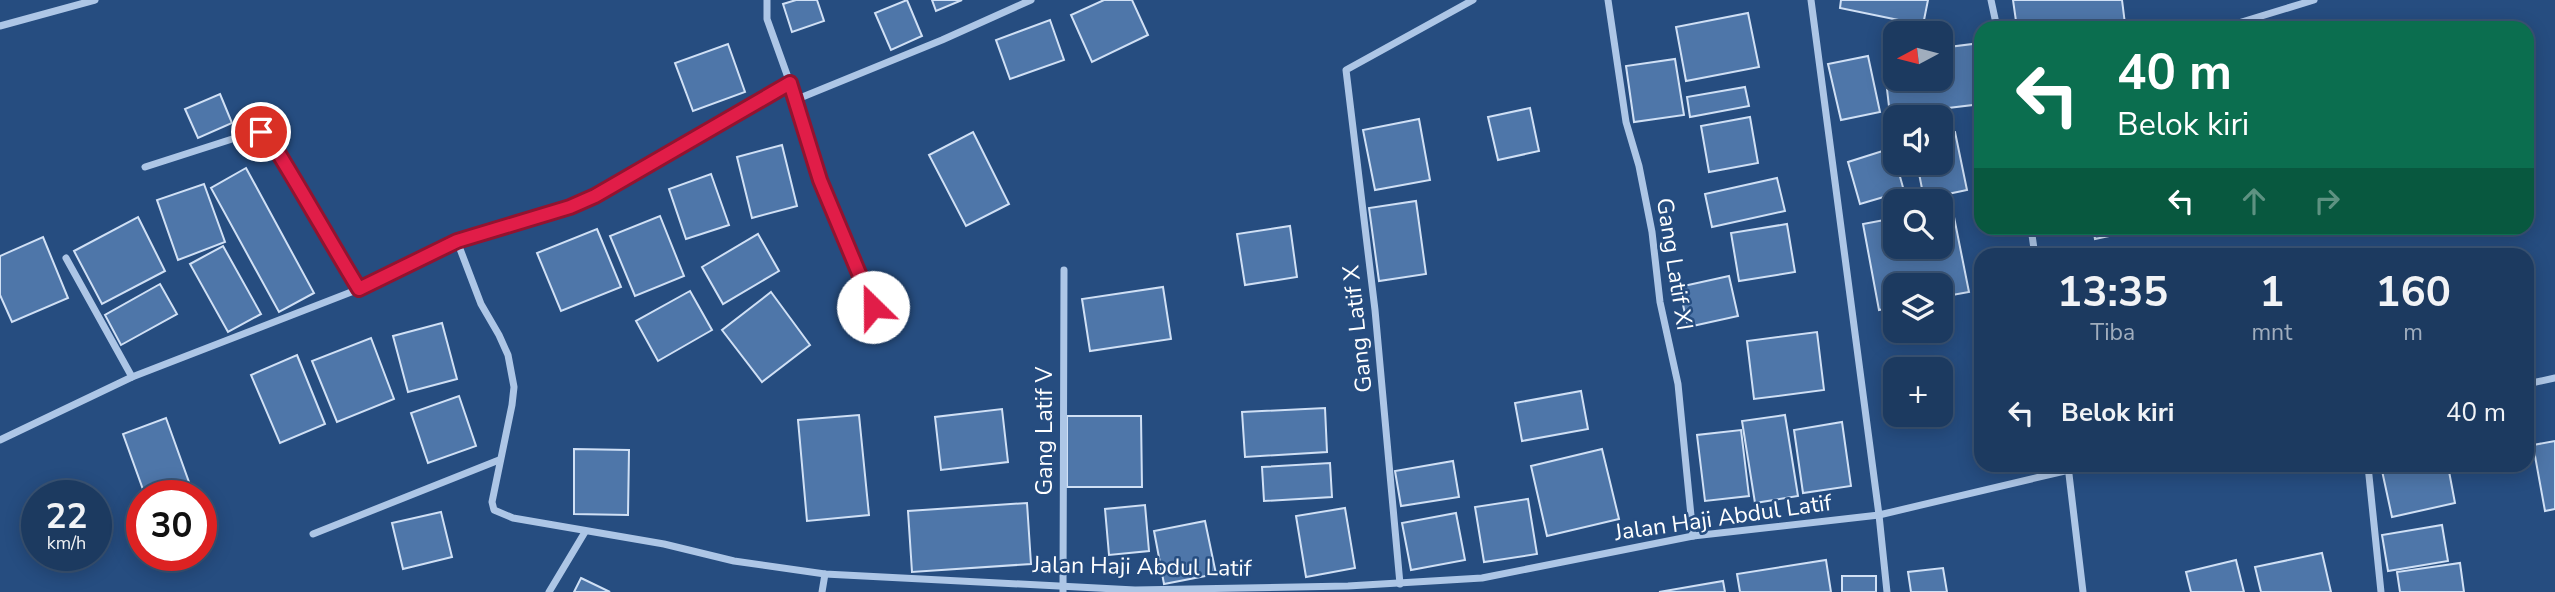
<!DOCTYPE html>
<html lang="id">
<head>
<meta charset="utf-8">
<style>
  body { margin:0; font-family:"Nunito Sans",sans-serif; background:#254166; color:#f1f3f6; height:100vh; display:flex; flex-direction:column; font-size:26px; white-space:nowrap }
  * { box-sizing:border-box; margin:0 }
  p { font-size:23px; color:#a0adbd }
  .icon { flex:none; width:38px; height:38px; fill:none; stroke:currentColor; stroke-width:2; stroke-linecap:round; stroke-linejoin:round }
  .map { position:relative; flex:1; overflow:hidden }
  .side { position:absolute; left:1974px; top:248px; width:560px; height:224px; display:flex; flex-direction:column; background:#1c3a60; border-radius:21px; box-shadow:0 4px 18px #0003,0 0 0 2px #3a5475 }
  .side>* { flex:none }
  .hud { position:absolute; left:1974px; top:21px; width:560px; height:214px; border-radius:21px; box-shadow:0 4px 18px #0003,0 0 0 2px #3a5475; background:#0b6e4f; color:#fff; overflow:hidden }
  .needle { width:46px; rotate:263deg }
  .tools { position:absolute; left:1883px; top:21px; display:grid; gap:14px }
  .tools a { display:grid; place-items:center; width:70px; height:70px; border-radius:14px; background:#1c3a60; box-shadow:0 4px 18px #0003,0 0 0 2px #3a5475; font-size:35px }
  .speed { position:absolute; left:21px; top:480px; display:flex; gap:14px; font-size:35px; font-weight:700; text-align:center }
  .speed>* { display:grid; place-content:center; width:91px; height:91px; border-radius:50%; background:#1c3a60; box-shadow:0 4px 18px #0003,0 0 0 2px #3a5475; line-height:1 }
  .speed small { font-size:18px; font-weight:400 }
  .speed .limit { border:10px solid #d22; background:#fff; color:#111 }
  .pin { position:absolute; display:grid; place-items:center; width:60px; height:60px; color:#fff; margin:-30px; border:4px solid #fff; border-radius:50%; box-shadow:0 2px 7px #0007 }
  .me { position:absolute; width:77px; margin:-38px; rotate:337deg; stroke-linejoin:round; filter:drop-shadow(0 0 5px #0008) }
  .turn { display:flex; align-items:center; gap:24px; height:147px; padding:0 28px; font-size:32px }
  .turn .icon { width:91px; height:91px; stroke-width:2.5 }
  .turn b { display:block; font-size:49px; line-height:60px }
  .lanes { display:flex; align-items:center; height:66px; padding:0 28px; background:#0003; justify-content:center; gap:35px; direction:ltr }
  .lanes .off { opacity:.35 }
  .eta { display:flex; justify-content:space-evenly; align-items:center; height:119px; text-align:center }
  .eta b { font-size:42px; font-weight:700; line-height:49px }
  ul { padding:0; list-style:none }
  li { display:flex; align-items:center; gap:21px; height:91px; padding:0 28px }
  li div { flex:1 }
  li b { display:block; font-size:26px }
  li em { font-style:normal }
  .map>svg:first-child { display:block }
  .building { fill:#4e76a9; stroke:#d0e0f5; stroke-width:2 }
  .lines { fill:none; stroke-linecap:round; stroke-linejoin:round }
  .street { stroke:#adc6e6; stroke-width:7 }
  .route-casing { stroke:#92132f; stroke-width:18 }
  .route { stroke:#e11d48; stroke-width:12 }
  .labels { text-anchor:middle; stroke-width:5; stroke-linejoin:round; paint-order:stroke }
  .street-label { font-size:23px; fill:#fff; stroke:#264d80 }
</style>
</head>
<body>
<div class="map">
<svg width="2555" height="592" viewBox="0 0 2555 592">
  <rect width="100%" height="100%" fill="#264d80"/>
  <!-- building -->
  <g class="building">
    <polygon points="796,0 817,0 824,21 792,32 783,4"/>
    <polygon points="907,0 922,36 891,50 875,13"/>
    <polygon points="932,0 962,0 936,11"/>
    <polygon points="1104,0 1132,0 1148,35 1092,62 1071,15"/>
    <polygon points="1841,0 1928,0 1923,25 1840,8"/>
    <polygon points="2013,0 2122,0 2125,24 2090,28 2017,28"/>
    <polygon points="1748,13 1759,67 1686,81 1676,27"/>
    <polygon points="1050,20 1064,60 1010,79 996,40"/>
    <polygon points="1981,43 1981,104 1890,115 1883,55 1895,54 1895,79 1941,79 1941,48"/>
    <polygon points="728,44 745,92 693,111 675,63"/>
    <polygon points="1868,56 1880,112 1841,120 1828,64"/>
    <polygon points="1675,59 1684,115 1634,122 1626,66"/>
    <polygon points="1745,87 1749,106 1690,117 1687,97"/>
    <polygon points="220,94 232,123 198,138 185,109"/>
    <polygon points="1530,108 1539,151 1498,160 1488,117"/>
    <polygon points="1750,117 1758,163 1709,172 1701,126"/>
    <polygon points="1419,119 1430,180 1375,190 1363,130"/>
    <polygon points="973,132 1009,204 966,226 929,155"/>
    <polygon points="1955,132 1967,190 1924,199 1917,163 1941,163 1941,134"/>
    <polygon points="782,145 797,206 752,218 737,157"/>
    <polygon points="1892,148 1904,191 1860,204 1848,162"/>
    <polygon points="246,168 314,293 279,312 211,188"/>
    <polygon points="711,174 729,225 686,239 669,189"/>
    <polygon points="1777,178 1785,211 1712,227 1705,194"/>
    <polygon points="204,184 225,242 178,260 157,200"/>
    <polygon points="1416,201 1426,274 1379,281 1369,208"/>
    <polygon points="1952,207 1969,292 1941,297 1941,285 1895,285 1895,307 1879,310 1863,224 1895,218 1895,247 1941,247 1941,209"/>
    <polygon points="660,216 684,276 635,296 610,236"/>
    <polygon points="138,217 165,271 102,304 74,251"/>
    <polygon points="1787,224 1795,272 1739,281 1731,233"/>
    <polygon points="1290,226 1297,277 1245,285 1237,234"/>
    <polygon points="2093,228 2146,228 2095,239"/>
    <polygon points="597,229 621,287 561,311 537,253"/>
    <polygon points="758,234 779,271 723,304 702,267"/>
    <polygon points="43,237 68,298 12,322 0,295 0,256"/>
    <polygon points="223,246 261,314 228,332 190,264"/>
    <polygon points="1729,276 1738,316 1688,327 1679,287"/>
    <polygon points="160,284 177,314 121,345 105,315"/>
    <polygon points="1163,287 1171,339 1090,351 1082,299"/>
    <polygon points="690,291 712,330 658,361 636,321"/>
    <polygon points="771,292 810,345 762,382 722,330"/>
    <polygon points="442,323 457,379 408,392 393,336"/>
    <polygon points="1817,332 1824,390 1754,399 1747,341"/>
    <polygon points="371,338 394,399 337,422 312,361"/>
    <polygon points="297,355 325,424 280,443 251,375"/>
    <polygon points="1581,391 1588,429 1522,441 1515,403"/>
    <polygon points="459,396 476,446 428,463 411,413"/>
    <polygon points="1325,408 1327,452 1245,457 1242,412"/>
    <polygon points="1002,409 1008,462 941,470 935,417"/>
    <polygon points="859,415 869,515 807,521 798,420"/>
    <polygon points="1785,415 1798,496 1755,503 1742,421"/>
    <polygon points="1067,416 1141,416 1142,487 1067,487"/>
    <polygon points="166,418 190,485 163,495 145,495 123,434"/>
    <polygon points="1842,422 1851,486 1803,493 1794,430"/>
    <polygon points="1741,430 1749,496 1705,501 1697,435"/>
    <polygon points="2555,441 2555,509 2545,511 2533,445"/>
    <polygon points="574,449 629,450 628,515 574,514"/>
    <polygon points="1602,449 1619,519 1547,536 1531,466"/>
    <polygon points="1453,461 1459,497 1401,506 1395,471"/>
    <polygon points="1330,463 1332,497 1264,501 1262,467"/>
    <polygon points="2381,466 2448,466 2455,503 2392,517"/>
    <polygon points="1528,499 1537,554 1484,562 1475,507"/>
    <polygon points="1027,503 1031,564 912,572 908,511"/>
    <polygon points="1145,505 1149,551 1109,555 1105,509"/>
    <polygon points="1345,508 1355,568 1306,577 1296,516"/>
    <polygon points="441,512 452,557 403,569 392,523"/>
    <polygon points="1456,513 1465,560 1411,570 1402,523"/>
    <polygon points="1205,521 1216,574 1164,584 1154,531"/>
    <polygon points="2442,525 2448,561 2388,571 2382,535"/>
    <polygon points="2322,553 2331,592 2261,592 2255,567"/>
    <polygon points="1826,560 1831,592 1740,592 1737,574"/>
    <polygon points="2236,560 2244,592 2191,592 2186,572"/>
    <polygon points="2460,563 2464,592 2400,592 2397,572"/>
    <polygon points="1943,568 1947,592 1911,592 1908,572"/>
    <rect x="1842" y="576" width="34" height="16"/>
    <polygon points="581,578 610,592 574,592"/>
    <polygon points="1723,581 1725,592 1659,592"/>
  </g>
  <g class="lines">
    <!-- street -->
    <g class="street">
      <polyline points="767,0 767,19 790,83 820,180 873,308"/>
      <polyline points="1608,0 1626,122 1639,166 1652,232 1660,302 1678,384 1693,536"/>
      <polyline points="1811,0 1879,515 1887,592"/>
      <polyline points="1991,0 1997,28"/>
      <polyline points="0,26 95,0"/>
      <polyline points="2222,28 2314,0"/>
      <polyline points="795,100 942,40 1031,0"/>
      <polyline points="145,167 254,132 266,133 359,289"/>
      <polyline points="2031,228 2035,256"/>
      <polyline points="457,241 481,304 499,335 508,355 514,387 512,405 492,502 494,510 513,518 664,544 734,561 825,574 1135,590 1348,586 1482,578 1693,536 1879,515 2069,470 2130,466"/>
      <polyline points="66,258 132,377"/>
      <polyline points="2527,384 2555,378"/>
      <polyline points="0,440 132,377 359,289 457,241 570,207 595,196 790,83"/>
      <polyline points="2068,466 2083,592"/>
      <polyline points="2368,466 2381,592"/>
      <polyline points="313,534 499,460"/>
      <polyline points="1400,584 1375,310 1346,70 1473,0"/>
      <polyline points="549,592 585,532"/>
      <polyline points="822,592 825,574"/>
      <polyline points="1063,592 1064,270"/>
    </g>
  </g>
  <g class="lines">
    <!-- route casing -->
    <g class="route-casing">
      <path id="route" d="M261,132L266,133C298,184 328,238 359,289L457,241L570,207L595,196L790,83L820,180L873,307"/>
    </g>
    <!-- route -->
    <use href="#route" class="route"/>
  </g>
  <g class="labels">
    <!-- street labels -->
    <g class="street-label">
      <text transform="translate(1675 264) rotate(81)" y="8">Gang Latif XI</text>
      <text transform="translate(1357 329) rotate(-96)" y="8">Gang Latif X</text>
      <text transform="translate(1044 431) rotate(-90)" y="8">Gang Latif V</text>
      <text transform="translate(1723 517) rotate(-8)" y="8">Jalan Haji Abdul Latif</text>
      <text transform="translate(1142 566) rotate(1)" y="8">Jalan Haji Abdul Latif</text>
    </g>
  </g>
</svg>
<div class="tools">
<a><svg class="needle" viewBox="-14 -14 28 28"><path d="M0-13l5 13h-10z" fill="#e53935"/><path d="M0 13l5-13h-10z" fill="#a0adbd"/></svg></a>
<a><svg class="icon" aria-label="sound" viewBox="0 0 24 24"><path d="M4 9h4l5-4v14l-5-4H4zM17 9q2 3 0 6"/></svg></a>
<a><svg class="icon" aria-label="search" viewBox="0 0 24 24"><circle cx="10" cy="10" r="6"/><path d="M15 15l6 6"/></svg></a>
<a><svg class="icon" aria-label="layers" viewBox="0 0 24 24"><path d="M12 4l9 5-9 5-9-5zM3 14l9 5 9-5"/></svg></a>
<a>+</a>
</div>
<div class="speed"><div>22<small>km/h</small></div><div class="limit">30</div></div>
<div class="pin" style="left:261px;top:132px;background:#d93025"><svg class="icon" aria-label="arrive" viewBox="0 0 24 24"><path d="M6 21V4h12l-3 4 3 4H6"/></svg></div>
<svg class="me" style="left:873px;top:307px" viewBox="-20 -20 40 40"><circle r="19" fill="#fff"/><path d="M0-13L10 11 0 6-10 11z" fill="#e11d48"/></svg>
<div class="hud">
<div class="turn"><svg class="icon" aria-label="left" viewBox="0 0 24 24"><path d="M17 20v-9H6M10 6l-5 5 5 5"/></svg><div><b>40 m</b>Belok kiri</div></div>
<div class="lanes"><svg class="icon" aria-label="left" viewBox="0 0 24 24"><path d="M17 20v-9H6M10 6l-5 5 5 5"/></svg><svg class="icon off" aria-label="ahead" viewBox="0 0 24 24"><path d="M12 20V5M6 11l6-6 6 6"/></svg><svg class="icon off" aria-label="right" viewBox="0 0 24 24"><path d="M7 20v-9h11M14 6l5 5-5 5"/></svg></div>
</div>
<section class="side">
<div class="eta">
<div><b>13:35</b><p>Tiba</p></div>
<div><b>1</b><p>mnt</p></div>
<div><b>160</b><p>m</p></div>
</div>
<ul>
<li><svg class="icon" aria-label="left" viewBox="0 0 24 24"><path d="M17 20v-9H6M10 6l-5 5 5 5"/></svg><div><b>Belok kiri</b></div><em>40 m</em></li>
</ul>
</section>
</div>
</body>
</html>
